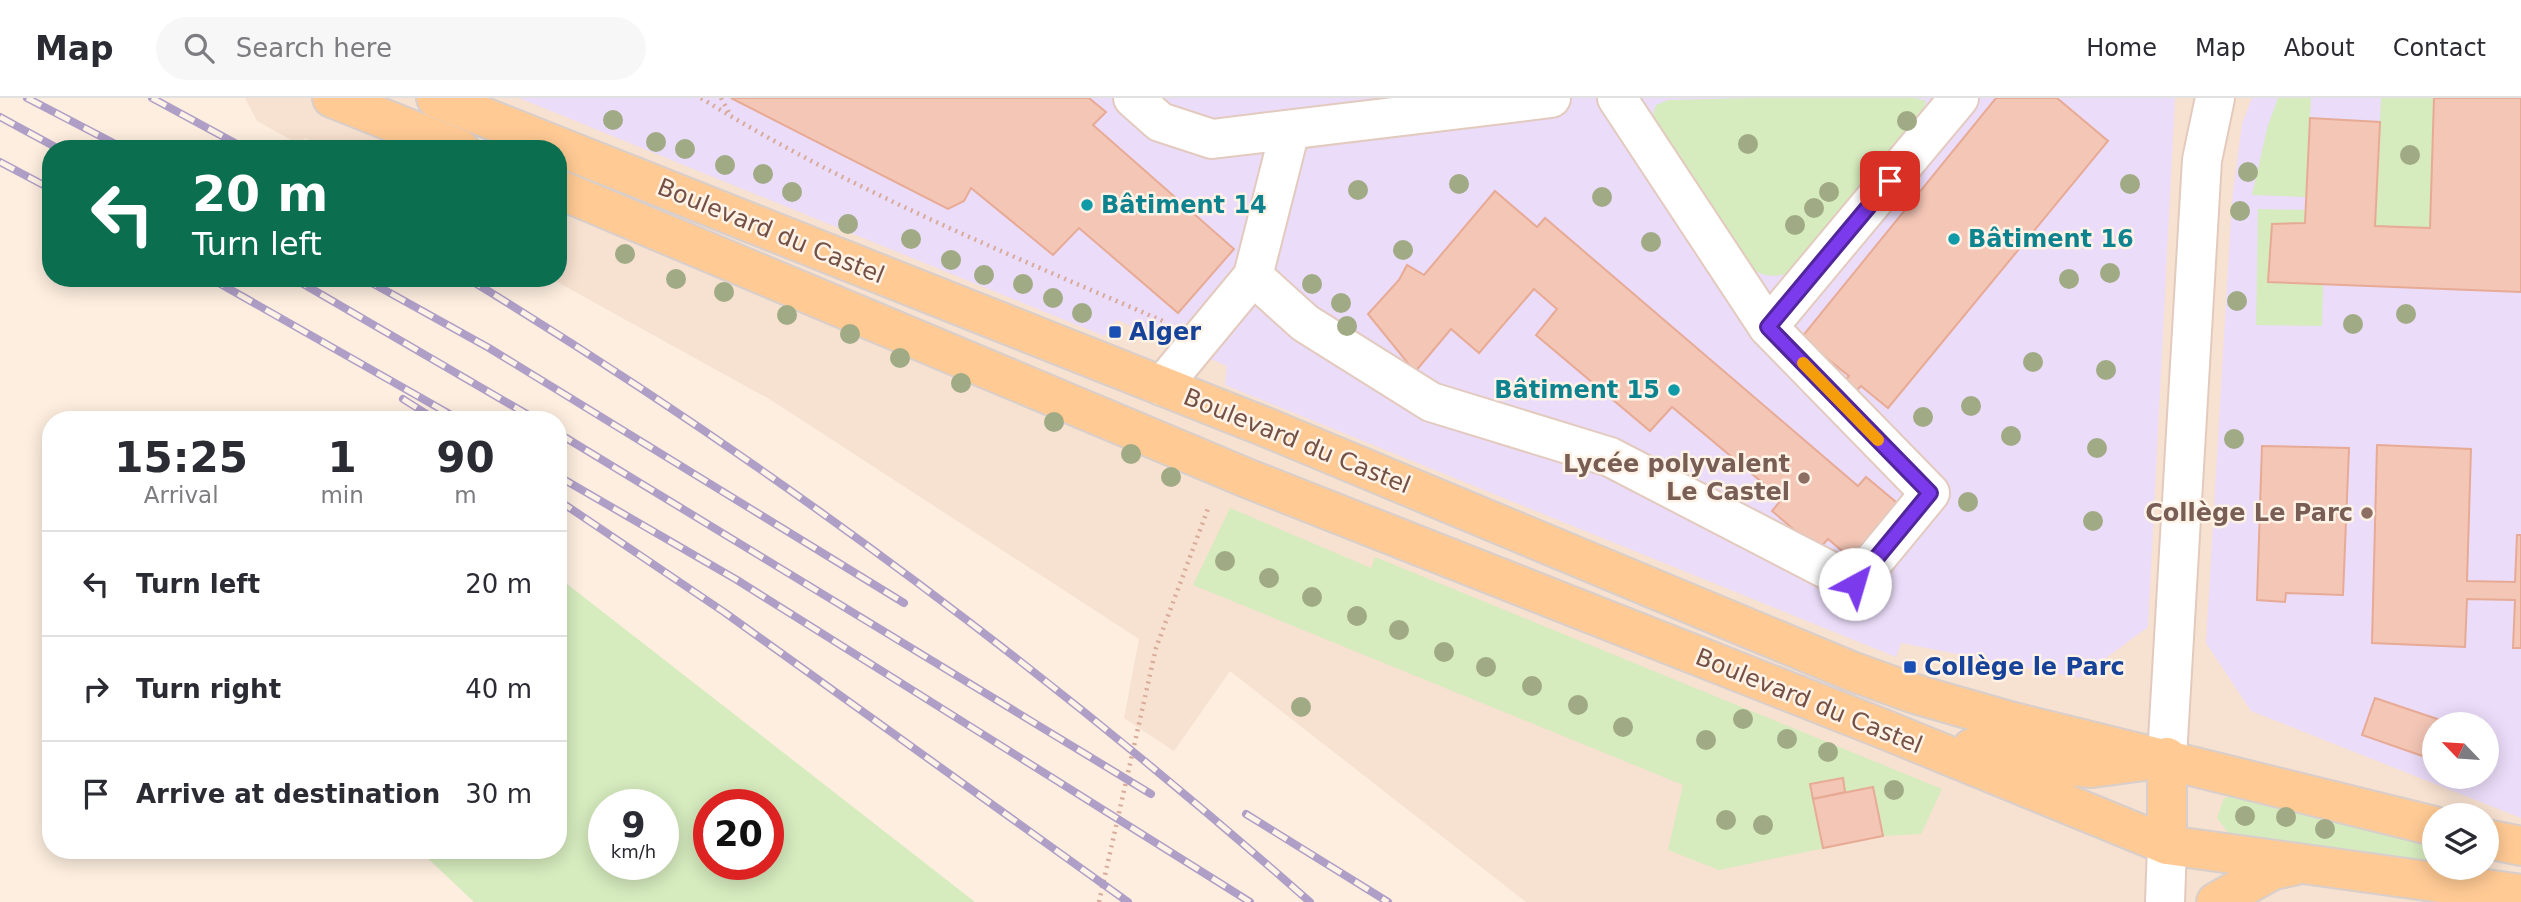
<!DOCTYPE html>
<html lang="en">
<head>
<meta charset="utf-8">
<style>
  body { margin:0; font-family:"DejaVu Sans",sans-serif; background:#f7f7f7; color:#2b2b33; height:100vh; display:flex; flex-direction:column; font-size:26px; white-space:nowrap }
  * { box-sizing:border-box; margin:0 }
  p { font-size:23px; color:#7c7c81 }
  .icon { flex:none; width:38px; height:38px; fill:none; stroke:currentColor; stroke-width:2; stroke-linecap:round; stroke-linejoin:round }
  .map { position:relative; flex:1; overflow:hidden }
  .drawer { position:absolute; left:42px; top:313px; width:525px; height:448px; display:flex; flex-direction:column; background:#fff; border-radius:28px; box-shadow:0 4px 18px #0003 }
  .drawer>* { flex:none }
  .banner { position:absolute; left:42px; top:42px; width:525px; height:147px; border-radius:28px; box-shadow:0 4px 18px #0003; background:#0b6e4f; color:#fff; overflow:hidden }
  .needle { width:46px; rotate:295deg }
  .controls { position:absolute; left:2422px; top:614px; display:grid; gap:14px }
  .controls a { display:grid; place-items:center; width:77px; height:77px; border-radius:50%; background:#fff; box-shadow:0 4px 18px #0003; font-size:35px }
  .speed { position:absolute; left:588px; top:691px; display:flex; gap:14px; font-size:35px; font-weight:700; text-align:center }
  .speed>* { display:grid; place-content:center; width:91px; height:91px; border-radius:50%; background:#fff; box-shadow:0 4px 18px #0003; line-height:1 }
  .speed small { font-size:18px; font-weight:400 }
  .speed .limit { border:10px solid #d22; background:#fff; color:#111 }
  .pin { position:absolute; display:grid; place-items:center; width:60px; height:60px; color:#fff; margin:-30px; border-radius:14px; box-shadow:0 4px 10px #0006 }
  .me { position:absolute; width:77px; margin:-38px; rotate:39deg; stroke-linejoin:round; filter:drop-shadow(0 0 5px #0008) }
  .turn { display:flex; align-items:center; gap:24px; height:147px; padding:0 35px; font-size:32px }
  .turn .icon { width:91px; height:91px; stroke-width:2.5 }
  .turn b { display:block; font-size:49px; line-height:60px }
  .eta { display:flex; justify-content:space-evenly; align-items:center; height:119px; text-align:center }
  .eta b { font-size:42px; font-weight:800; line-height:49px }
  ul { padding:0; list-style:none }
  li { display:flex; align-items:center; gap:21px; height:105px; padding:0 35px; border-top:2px solid #e1e1e2 }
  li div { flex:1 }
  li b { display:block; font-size:26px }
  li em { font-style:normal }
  header { display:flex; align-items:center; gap:42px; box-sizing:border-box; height:98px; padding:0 35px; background:#fff; border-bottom:2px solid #e1e1e2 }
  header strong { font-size:33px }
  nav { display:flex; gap:38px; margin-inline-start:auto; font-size:24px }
  .search { width:490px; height:63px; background:#f7f7f7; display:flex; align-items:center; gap:18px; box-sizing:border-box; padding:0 24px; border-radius:38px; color:#7c7c81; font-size:26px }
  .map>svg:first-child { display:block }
  .residential { fill:#f7e1d0; fill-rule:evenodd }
  .education { fill:#ebdcf9; fill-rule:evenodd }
  .green { fill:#d6ebbe; fill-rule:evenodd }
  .building { fill:#f4c6b6; stroke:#e7aa95; stroke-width:2 }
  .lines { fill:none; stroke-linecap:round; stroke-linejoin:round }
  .minor-casing { stroke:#e3cabe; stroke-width:42 }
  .major-casing { stroke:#d8cecb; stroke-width:42 }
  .path { stroke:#d8aa99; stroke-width:4.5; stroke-dasharray:2 5; stroke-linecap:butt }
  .minor { stroke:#fff; stroke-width:38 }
  .major { stroke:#ffca94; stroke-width:38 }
  .rail-casing { stroke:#af9ec6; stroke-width:8 }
  .rail { stroke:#fff2e6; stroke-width:5; stroke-dasharray:16; stroke-linecap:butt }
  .tree { fill:#a0ab85 }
  .route-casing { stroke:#51269a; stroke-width:18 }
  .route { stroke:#7c3aed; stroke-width:12 }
  .slow { stroke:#f59e0b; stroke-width:12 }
  .culture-dot { fill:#0f9aa8; stroke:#fff2e6; stroke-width:2.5 }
  .transit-dot { fill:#1a4fb4; stroke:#fff2e6; stroke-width:2.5 }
  .education-dot { fill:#8d6e63; stroke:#fff2e6; stroke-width:2.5 }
  .labels { text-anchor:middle; stroke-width:5; stroke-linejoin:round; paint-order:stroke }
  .culture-label { font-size:24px; font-weight:bold; fill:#0d838f; stroke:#fff2e6; text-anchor:start }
  .street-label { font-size:24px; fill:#745146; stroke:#fff2e6 }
  .transit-label { font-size:24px; font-weight:bold; fill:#164399; stroke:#fff2e6; text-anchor:start }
  .education-label { font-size:24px; font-weight:bold; fill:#785e54; stroke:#fff2e6; text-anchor:end }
</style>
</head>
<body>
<header>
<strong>Map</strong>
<div class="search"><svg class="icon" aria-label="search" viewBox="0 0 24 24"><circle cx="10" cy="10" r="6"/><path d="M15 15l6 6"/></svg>Search here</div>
<nav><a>Home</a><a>Map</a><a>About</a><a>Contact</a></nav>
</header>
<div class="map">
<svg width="2521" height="804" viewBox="0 0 2521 804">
  <rect width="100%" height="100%" fill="#fdeedf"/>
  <!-- residential -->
  <path class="residential" d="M245,0H2521V804H1526L1230,573L1174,653L1124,620L1139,541L771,302L550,180H558V51H325L306,40L297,45L257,23ZM2434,626H2487V679H2434ZM2434,718H2487V770H2434Z"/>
  <!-- education -->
  <g class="education">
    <polygon points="519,0 2175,0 2148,529 2079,580 1901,545 1896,559 1225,287 1227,268 1117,222 1104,238"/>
    <path d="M2252,0H2521V720L2251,613L2206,545L2232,102L2242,26ZM2434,626H2487V679H2434Z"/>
  </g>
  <!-- green -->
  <g class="green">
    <path d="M1756,0H1915L1926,3L1920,24L1790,175C1771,180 1761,179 1746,166L1652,20L1656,7L1668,2Z"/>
    <polygon points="2278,0 2311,0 2306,99 2252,97 2268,27"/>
    <polygon points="2381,0 2434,0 2430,130 2375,128"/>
    <polygon points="2258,111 2306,112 2305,125 2272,126 2268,183 2323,186 2322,228 2256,227"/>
    <polygon points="1230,410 1371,470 1375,459 1942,691 1921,736 1883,738 1719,772 1668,752 1683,687 1193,487"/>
    <path d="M558,479L975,804H474L420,753L558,752ZM663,707V766H604V707ZM768,707V766H709V707Z"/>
    <polygon points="2252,696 2434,750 2434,765 2230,737 2217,720 2224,700"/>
  </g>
  <!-- building -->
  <g class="building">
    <polygon points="731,0 1089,0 1106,14 1093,27 1234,151 1178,215 1079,130 1053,157 971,90 964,103 948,111"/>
    <polygon points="1996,0 2057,0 2108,43 1888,310 1861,288 1855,294 1844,284 1849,278 1801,240"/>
    <polygon points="2434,0 2521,0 2521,194 2268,184 2272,126 2305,125 2310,20 2380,24 2375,128 2430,130"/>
    <polygon points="1495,93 1537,129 1545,120 1858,388 1866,379 1908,414 1860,468 1828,441 1818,452 1772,413 1782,401 1672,309 1650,333 1536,237 1557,211 1534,191 1479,255 1451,231 1415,274 1368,216 1399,182 1407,167 1424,177"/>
    <polygon points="2377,347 2471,351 2467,483 2515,484 2517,437 2521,437 2521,550 2513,550 2515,502 2467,501 2465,549 2372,545"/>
    <polygon points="2262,348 2349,350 2343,497 2286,495 2285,504 2257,502"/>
    <polygon points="2375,600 2452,626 2434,626 2434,662 2362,637"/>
    <polygon points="1843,680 1845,694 1813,701 1810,686"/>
    <polygon points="1873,689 1883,738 1823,750 1813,701"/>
  </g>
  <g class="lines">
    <!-- minor casing -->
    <g class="minor-casing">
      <g id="minor">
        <polyline points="1133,0 1160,24 1212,41 1551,0"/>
        <polyline points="1617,0 1768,229 1959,0"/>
        <polyline points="1253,178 1305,225 1431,304 1610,359 1855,486 1930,395 1768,229"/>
        <polyline points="1162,288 1253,178 1290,32"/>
        <polyline points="2167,659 2202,62 2215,0"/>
        <polyline points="2165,804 2167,747"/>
      </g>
    </g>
    <!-- major casing -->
    <g class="major-casing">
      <g id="major">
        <polyline points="332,0 460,51"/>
        <polyline points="436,0 1268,330 1851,573 1915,596 2013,624 2434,728"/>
        <polyline points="558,91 1249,381 1881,630 2167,747 2521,796"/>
        <polyline points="1972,650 2047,667 2092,670 2144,663"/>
        <polyline points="2487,741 2521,748"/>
        <polyline points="2167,747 2167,659"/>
        <polyline points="2216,804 2273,772 2293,768"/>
      </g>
    </g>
    <!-- path -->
    <g class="path">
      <path d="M701,0C847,91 1006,155 1163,223"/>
      <polyline points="721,0 731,18"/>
      <polyline points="1099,804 1156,550 1209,408"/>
    </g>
    <!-- minor -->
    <use href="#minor" class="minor"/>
    <!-- major -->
    <use href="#major" class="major"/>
    <!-- rail casing -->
    <g class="rail-casing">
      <g id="rail">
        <polyline points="27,0 125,51"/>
        <polyline points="152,0 246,51"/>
        <polyline points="0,19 59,51"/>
        <polyline points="0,64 51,91"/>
        <polyline points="210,180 460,322"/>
        <polyline points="293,180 537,322"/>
        <polyline points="363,180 489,250 904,505"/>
        <path d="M467,180C766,362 1048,573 1310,804"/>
        <polyline points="403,301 436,322"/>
        <polyline points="558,335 1151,696"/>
        <polyline points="558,378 737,482 1250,804"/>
        <polyline points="558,402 724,514 1128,804"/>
        <polyline points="1246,716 1388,804"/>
      </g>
    </g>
    <!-- rail -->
    <use href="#rail" class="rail"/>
  </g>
  <!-- trees -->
  <g class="tree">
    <circle cx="613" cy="22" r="10"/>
    <circle cx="1907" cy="23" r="10"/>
    <circle cx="656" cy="44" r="10"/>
    <circle cx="1748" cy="46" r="10"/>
    <circle cx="685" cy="51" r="10"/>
    <circle cx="2410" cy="57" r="10"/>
    <circle cx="725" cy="67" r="10"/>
    <circle cx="2248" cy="74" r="10"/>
    <circle cx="763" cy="76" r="10"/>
    <circle cx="1459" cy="86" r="10"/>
    <circle cx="2130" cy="86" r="10"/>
    <circle cx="1358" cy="92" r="10"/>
    <circle cx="792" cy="94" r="10"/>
    <circle cx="1829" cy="94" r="10"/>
    <circle cx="1602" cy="99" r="10"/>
    <circle cx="1814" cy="110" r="10"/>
    <circle cx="2240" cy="113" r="10"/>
    <circle cx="848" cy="126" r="10"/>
    <circle cx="1795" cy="127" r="10"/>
    <circle cx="911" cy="141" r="10"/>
    <circle cx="1651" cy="144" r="10"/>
    <circle cx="1403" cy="152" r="10"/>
    <circle cx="625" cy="156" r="10"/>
    <circle cx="951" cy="162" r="10"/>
    <circle cx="2110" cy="175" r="10"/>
    <circle cx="984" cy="177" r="10"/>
    <circle cx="676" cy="181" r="10"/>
    <circle cx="2069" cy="181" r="10"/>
    <circle cx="1023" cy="186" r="10"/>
    <circle cx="1312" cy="186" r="10"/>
    <circle cx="724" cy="194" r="10"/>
    <circle cx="1053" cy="200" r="10"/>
    <circle cx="2237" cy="203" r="10"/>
    <circle cx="1341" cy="205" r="10"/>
    <circle cx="1082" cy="215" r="10"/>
    <circle cx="2406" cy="216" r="10"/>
    <circle cx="787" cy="217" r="10"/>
    <circle cx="2353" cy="226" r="10"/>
    <circle cx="1347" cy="228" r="10"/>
    <circle cx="850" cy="236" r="10"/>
    <circle cx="900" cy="260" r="10"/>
    <circle cx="2033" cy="264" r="10"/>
    <circle cx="2106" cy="272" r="10"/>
    <circle cx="961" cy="285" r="10"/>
    <circle cx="1971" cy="308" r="10"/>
    <circle cx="1923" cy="319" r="10"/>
    <circle cx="1054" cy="324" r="10"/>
    <circle cx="2011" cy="338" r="10"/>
    <circle cx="2234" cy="341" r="10"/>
    <circle cx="2097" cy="350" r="10"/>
    <circle cx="1131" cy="356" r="10"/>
    <circle cx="1171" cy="379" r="10"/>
    <circle cx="1968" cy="404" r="10"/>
    <circle cx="2093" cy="423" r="10"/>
    <circle cx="1225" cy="463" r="10"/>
    <circle cx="1269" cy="480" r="10"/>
    <circle cx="1312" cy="499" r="10"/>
    <circle cx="1357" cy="518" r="10"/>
    <circle cx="1399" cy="532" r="10"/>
    <circle cx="1444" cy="554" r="10"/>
    <circle cx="1486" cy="569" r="10"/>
    <circle cx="1532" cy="588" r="10"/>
    <circle cx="1578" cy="607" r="10"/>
    <circle cx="1301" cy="609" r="10"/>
    <circle cx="1743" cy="621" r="10"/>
    <circle cx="1623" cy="629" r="10"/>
    <circle cx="1787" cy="641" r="10"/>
    <circle cx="1706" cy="642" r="10"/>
    <circle cx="1828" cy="654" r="10"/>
    <circle cx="1894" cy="692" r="10"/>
    <circle cx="2245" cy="718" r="10"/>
    <circle cx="2286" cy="719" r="10"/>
    <circle cx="1726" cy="722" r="10"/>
    <circle cx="1763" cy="727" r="10"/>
    <circle cx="2325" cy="731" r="10"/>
  </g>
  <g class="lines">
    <!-- route casing -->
    <g class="route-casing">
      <polyline id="route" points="1855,486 1930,395 1768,229 1890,83"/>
    </g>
    <!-- route -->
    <use href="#route" class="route"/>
    <!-- slow -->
    <polyline class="slow" points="1803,265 1878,342"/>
  </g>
  <!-- markers -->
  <g class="culture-dot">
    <circle cx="1087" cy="107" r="7"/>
    <circle cx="1954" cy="141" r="7"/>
    <circle cx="1674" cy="292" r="7"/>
  </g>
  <g class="transit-dot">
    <rect x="1108" y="227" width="14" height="14" rx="3.5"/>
    <rect x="1903" y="562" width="14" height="14" rx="3.5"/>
  </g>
  <g class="education-dot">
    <circle cx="1804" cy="380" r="7"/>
    <circle cx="2367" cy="415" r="7"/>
  </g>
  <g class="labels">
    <!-- culture labels -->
    <g class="culture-label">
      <text x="1101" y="115">Bâtiment 14</text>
      <text x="1968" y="149">Bâtiment 16</text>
      <text x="1660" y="300" text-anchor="end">Bâtiment 15</text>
    </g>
    <!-- street labels -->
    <g class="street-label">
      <text transform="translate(771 133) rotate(22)" y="8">Boulevard du Castel</text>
      <text transform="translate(1297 343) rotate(22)" y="8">Boulevard du Castel</text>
      <text transform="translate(1809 603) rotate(22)" y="8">Boulevard du Castel</text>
    </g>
    <!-- transit labels -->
    <g class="transit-label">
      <text x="1129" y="242">Alger</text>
      <text x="1924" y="577">Collège le Parc</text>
    </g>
    <!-- education labels -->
    <g class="education-label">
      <text x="1790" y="374">Lycée polyvalent<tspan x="1790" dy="28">Le Castel</tspan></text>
      <text x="2353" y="423">Collège Le Parc</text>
    </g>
  </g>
</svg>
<div class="controls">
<a><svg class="needle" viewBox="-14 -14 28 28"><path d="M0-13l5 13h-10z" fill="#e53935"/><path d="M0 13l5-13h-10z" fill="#7c7c81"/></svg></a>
<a><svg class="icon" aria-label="layers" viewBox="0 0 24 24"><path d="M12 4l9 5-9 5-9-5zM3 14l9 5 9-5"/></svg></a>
</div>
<div class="speed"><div>9<small>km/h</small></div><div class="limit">20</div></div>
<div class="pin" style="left:1890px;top:83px;background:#d93025"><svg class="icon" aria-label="arrive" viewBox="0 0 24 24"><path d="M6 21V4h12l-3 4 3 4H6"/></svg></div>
<svg class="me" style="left:1855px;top:486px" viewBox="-20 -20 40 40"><circle r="19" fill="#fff"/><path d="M0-13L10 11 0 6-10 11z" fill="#7c3aed"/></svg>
<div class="banner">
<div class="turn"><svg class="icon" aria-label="left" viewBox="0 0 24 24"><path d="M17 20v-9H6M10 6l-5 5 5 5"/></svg><div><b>20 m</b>Turn left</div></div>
</div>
<section class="drawer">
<div class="eta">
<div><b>15:25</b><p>Arrival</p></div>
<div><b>1</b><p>min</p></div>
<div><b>90</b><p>m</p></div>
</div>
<ul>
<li><svg class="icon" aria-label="left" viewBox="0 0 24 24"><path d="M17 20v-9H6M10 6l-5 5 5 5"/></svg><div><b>Turn left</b></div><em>20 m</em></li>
<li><svg class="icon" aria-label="right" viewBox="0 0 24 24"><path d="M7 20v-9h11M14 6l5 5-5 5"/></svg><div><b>Turn right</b></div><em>40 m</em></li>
<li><svg class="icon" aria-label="arrive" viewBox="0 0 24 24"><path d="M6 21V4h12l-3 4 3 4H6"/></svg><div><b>Arrive at destination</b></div><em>30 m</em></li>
</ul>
</section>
</div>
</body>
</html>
